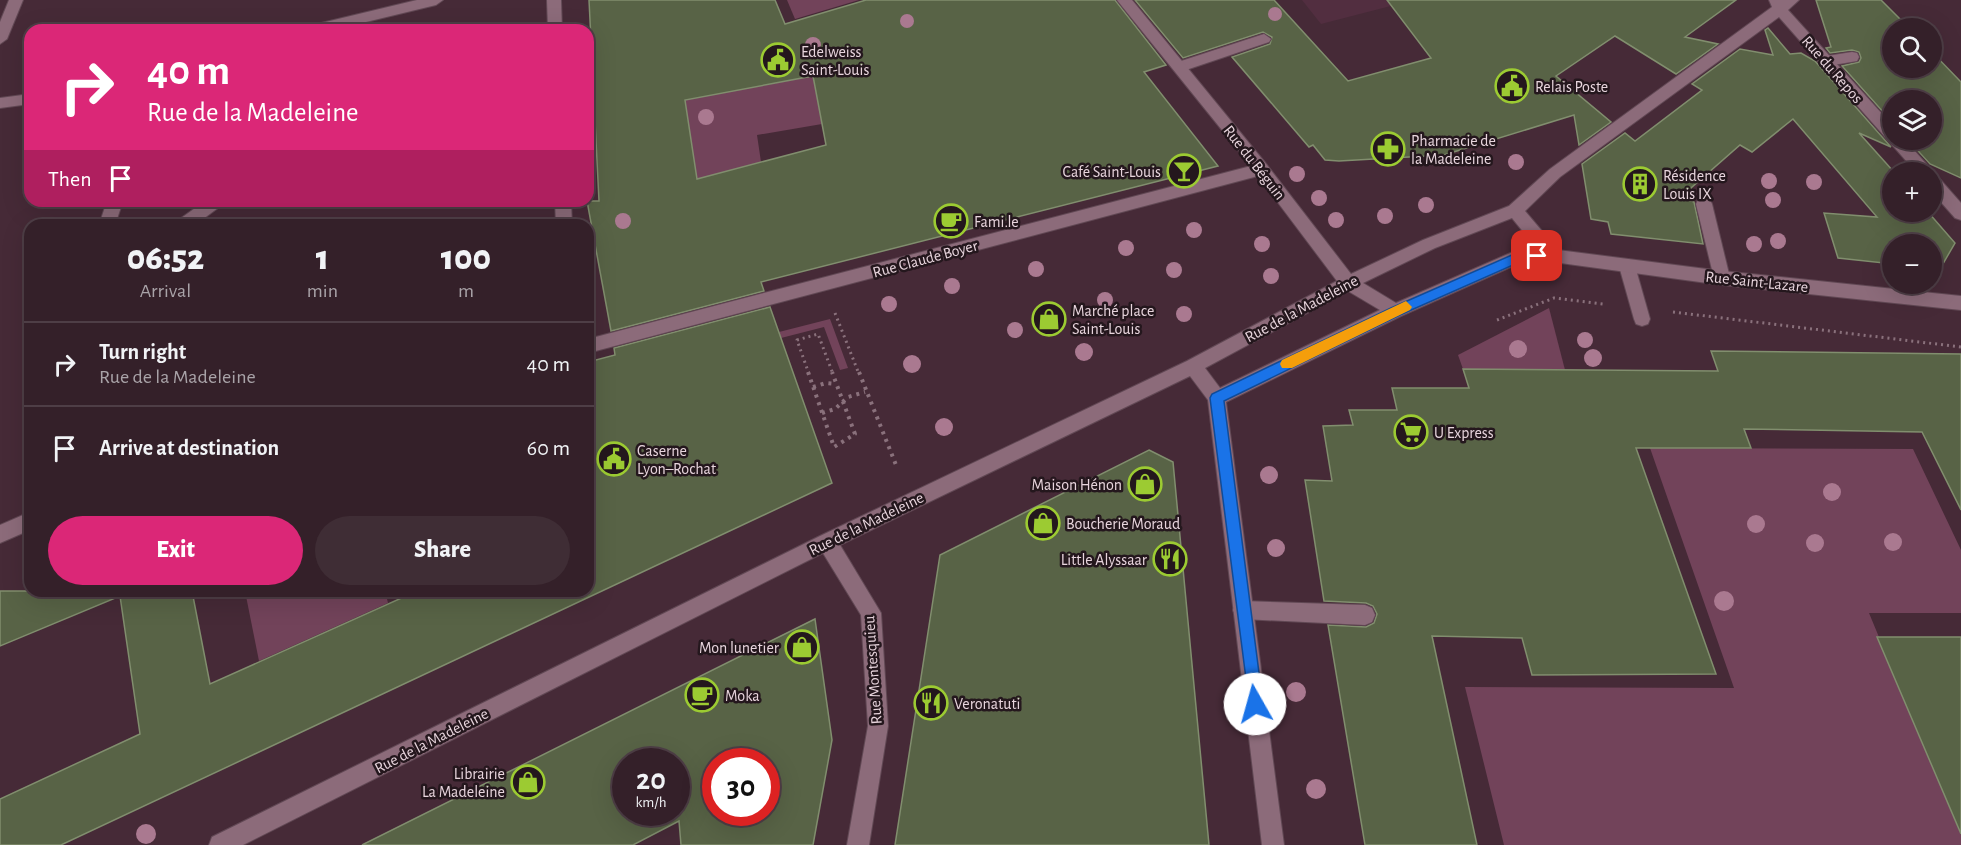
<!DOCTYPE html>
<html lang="en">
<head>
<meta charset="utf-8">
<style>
  body { margin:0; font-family:"Alegreya Sans",sans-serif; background:#3f2d35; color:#f1f3f6; height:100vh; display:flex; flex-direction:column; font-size:22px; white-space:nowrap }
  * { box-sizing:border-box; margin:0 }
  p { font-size:20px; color:#a9a3a8 }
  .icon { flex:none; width:33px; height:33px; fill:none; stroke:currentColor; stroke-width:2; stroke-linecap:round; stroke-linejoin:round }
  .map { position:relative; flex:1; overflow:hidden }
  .drawer { position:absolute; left:24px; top:219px; width:570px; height:378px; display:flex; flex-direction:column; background:#342029; border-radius:18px; box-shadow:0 6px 24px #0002,0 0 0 2px #4e3e46 }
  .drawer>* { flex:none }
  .top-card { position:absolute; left:24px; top:24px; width:570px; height:183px; border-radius:18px; box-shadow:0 6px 24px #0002,0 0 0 2px #4e3e46; background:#db2777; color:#fff; overflow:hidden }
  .buttons { position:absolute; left:1882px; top:18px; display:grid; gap:12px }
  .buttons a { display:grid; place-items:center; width:60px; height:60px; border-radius:50%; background:#342029; box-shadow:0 6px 24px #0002,0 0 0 2px #4e3e46; font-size:30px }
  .speed { position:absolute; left:612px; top:748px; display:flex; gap:12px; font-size:30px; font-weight:700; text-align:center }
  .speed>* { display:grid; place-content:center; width:78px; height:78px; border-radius:50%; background:#342029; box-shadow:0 6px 24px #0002,0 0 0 2px #4e3e46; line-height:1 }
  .speed small { font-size:15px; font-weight:400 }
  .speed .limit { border:9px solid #d22; background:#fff; color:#111 }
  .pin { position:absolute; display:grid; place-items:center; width:51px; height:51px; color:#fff; margin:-26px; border-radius:12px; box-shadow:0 3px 9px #0006 }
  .me { position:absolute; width:66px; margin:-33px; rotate:353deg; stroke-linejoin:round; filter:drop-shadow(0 0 4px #0008) }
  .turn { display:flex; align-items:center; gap:21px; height:126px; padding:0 24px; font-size:27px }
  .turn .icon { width:78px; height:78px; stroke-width:2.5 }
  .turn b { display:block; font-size:42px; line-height:51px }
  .then { display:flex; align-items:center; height:57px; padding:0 24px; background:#0003; gap:12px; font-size:22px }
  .eta { display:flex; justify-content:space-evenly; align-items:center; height:102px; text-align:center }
  .eta b { font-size:36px; font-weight:800; line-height:42px }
  .action { display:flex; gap:12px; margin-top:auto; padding:12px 24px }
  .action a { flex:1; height:69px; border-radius:36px; background:#db2777; color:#fff; font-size:24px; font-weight:800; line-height:69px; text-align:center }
  .action a+a { background:#3f2d35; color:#f1f3f6 }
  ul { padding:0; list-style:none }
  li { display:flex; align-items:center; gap:18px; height:84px; padding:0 24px; border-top:2px solid #4e3e46 }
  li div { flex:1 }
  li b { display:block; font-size:22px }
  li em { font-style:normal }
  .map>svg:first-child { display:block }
  .built { fill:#522e40 }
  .green { fill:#72435a }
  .building { fill:#586346; stroke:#818e6e; stroke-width:1.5; fill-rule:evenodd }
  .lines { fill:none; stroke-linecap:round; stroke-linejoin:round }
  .lane-casing { stroke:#614854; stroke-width:2 }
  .street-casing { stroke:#614854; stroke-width:2 }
  .secondary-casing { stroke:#614854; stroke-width:2 }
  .path-far1 { stroke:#8a717c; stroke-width:3; stroke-dasharray:2 4; stroke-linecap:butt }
  .path { stroke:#8a717c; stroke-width:4; stroke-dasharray:3 5; stroke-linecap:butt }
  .lane { fill:#8c6b7a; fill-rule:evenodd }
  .street { fill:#8c6b7a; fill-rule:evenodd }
  .secondary { fill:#8c6b7a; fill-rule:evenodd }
  .tree { fill:#aa7990 }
  .route { fill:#1a73e8; stroke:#114b97; stroke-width:1.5 }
  .slow { fill:#f59e0b }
  .labels { text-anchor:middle; stroke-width:5; stroke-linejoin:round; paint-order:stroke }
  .poi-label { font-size:16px; fill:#e8d5dd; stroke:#24171d; text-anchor:start }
  .street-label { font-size:16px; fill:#e8d5dd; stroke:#24171d }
</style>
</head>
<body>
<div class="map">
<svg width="1961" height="845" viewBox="0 0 1961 845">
  <rect width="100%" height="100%" fill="#462a37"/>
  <!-- built -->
  <polygon class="built" points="1302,0 1414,0 1321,24"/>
  <!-- green -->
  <g class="green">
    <polygon points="787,0 859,0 795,19"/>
    <polygon points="678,55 750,88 813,76 822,124 757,135 761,162 696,180"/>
    <polygon points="1549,308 1565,370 1463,369 1458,355"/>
    <polygon points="830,319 848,368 840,370 824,327 781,338 779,332"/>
    <polygon points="1650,448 1913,449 1961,550 1961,613 1869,613 1961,835 1961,845 1504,845 1465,687 1734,688"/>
    <polygon points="245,591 385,591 388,603 259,661"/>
  </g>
  <!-- building -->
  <g class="building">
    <path d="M589,0H775L785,24L866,0H1115L1166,65L1144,72L1218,166L761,282L764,291L611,331L587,201H599ZM813,76L826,145L697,179L685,100Z"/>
    <polygon points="1135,0 1274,0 1348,81 1431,58 1387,0 1736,0 1685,37 1718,44 1676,74 1615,36 1556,76 1611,122 1579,145 1574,115 1444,155 1339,161 1325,160 1313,145 1309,147 1232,57 1270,44 1272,37 1263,32 1183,58"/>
    <polygon points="1816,0 1881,0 1909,28 1893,28 1893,68 1932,68 1932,52 1961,82 1961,178 1930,164 1908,140 1932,140 1932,100 1893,100 1893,123 1842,66 1859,62 1861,58 1859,52 1852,50 1830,53 1826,48 1831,47"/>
    <polygon points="1768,28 1790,54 1801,53 1815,61 1891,147 1859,133 1894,172 1893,212 1928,212 1955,243 1940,269 1932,268 1932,244 1893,244 1893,264 1838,258 1824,213 1877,217 1793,119 1752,152 1740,145 1691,188 1694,199 1691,201 1694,202 1703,244 1611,234 1608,222 1591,219 1582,164 1625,133 1635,141 1702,90 1692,84 1740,49 1773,55 1765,30"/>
    <polygon points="770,307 832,483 61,845 0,845 0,799 140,734 120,596 0,646 0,591 192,591 210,684 417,591 588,591 588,362 615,355 614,348"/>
    <polygon points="1711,351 1961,354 1961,510 1922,432 1744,429 1751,448 1636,448 1716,674 1532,675 1522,638 1432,636 1477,845 1365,845 1328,625 1366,627 1374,623 1377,614 1373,606 1366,603 1324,601 1305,480 1332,481 1323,426 1353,425 1349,410 1397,410 1392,388 1469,388 1463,369 1718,371"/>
    <polygon points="1149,450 1173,462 1209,845 895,845 940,555"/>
    <path d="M815,619L832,740L813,845H681L679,821L633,845H362ZM626,762H676V813H626ZM716,762H766V813H716Z"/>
    <polygon points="1877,637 1961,637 1961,834"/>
  </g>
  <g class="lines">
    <!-- lane casing -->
    <g class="lane-casing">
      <g id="lane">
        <polygon points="1264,34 1271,39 1269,42 1180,72 1173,67 1175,63"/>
        <polygon points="1852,52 1857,53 1859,57 1857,61 1827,66 1820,61 1827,56"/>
        <polygon points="1704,198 1710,200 1712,204 1730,278 1728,283 1722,285 1716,283 1714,278 1696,204 1698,200"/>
        <polygon points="107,201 123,201 115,225 99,225"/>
        <polygon points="205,201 224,201 222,205 195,225 175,225 177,221"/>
        <polygon points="1627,259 1633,261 1635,266 1650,319 1648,324 1642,326 1636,324 1634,319 1619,266 1621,261"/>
        <polygon points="1243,601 1365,605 1372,608 1375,615 1372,622 1365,625 1243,619 1236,617 1233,610 1236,603"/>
      </g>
    </g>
    <!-- street casing -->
    <g class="street-casing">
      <g id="street">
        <polygon points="417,0 443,0 436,5 333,30 306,30 313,25"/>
        <polygon points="547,0 561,0 562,30 548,30"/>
        <path d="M1117,0H1132L1267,165L1351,274L1423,240L1509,206L1550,169L1772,7L1769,0H1799L1788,10L1893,126V140H1905L1930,168L1933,172L1932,173L1916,172L1779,17L1560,177L1525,211L1558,250L1722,271L1961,296V310L1722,285L1553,262H1522L1401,316L1226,402L1284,845H1262L1208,400L1190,376L840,545L881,613L888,726L869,845H847L868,726L861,615L823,553L243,845H209L212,837L820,536L1187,361L1337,281L1258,176L588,353V339L1251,166ZM1512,218L1538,250L1515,251L1396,303L1363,283L1435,248ZM1348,291L1380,310L1220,388L1205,368Z"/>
        <polygon points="30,94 30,104 0,108 0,98"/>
        <polygon points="1932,175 1938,177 1961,203 1961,220 1955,218 1932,192"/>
        <polygon points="555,201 571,201 572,225 556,225"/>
        <polygon points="30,512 30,530 0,543 0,525"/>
      </g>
    </g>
    <!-- secondary casing -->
    <g class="secondary-casing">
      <polygon id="secondary" points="9,0 23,0 7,39 0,44 0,22"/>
    </g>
    <!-- path-far1 -->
    <g class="path-far1">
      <polyline points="1673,312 1961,347"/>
      <polyline points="835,313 859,374"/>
      <polyline points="1497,320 1554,298 1603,304"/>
      <polyline points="809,374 797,340 818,334 833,374"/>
    </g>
    <!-- path -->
    <g class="path">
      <polyline points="808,372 834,447 855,434 832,372"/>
      <polyline points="859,372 896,465"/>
      <polyline points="813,387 826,383 836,384"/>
      <polyline points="822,413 835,409 848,397 865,392"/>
    </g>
    <!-- lane -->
    <use href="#lane" class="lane"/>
    <!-- street -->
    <use href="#street" class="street"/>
    <!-- secondary -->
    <use href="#secondary" class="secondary"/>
  </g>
  <!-- trees -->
  <g class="tree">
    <circle cx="1275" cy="14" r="7"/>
    <circle cx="907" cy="21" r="7"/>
    <circle cx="813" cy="45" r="8"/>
    <circle cx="706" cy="117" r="8"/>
    <circle cx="1516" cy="162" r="8"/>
    <circle cx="1297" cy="174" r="8"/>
    <circle cx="1769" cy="181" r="8"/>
    <circle cx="1814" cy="182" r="8"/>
    <circle cx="1319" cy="198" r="8"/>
    <circle cx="1773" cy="200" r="8"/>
    <circle cx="1426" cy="205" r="8"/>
    <circle cx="1385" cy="216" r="8"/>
    <circle cx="1336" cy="220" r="8"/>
    <circle cx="623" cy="221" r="8"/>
    <circle cx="1194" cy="230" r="8"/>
    <circle cx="1778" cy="241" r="8"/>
    <circle cx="1262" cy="244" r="8"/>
    <circle cx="1754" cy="244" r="8"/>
    <circle cx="1126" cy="248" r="8"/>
    <circle cx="1036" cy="269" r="8"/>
    <circle cx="1174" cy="270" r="8"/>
    <circle cx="1271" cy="276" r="8"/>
    <circle cx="952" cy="286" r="8"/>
    <circle cx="1105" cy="300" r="8"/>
    <circle cx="889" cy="304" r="8"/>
    <circle cx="1184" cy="314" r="8"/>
    <circle cx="1015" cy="330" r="8"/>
    <circle cx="1585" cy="340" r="8"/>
    <circle cx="1518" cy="349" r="9"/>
    <circle cx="1084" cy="352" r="9"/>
    <circle cx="1593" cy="358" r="9"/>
    <circle cx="912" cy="364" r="9"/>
    <circle cx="944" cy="427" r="9"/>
    <circle cx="1269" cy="475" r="9"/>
    <circle cx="1832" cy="492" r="9"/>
    <circle cx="1756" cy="524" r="9"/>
    <circle cx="1893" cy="542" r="9"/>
    <circle cx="1815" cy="543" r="9"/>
    <circle cx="1276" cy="548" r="9"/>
    <circle cx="1724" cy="601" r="10"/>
    <circle cx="1296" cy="692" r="10"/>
    <circle cx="1316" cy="789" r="10"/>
    <circle cx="146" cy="834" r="10"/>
  </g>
  <!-- route -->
  <polygon class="route" points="1521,251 1537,251 1543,256 1537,261 1522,261 1400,315 1224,401 1263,704 1261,710 1255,712 1250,710 1210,398 1212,394 1391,308"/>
  <!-- slow -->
  <polygon class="slow" points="1406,301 1412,307 1410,310 1292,368 1282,368 1280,364 1282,360"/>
  <!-- icons -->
  <defs>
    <g id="civic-ring" transform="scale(1.725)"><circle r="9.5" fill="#24171d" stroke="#9ccb32" stroke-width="1.5"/><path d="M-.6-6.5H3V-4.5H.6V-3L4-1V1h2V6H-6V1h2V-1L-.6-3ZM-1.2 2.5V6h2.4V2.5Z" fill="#9ccb32"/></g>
    <g id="pharmacy-ring" transform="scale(1.725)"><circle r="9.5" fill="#24171d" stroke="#9ccb32" stroke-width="1.5"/><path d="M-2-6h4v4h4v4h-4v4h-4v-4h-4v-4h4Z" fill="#9ccb32"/></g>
    <g id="bar-ring" transform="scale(1.725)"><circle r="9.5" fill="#24171d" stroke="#9ccb32" stroke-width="1.5"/><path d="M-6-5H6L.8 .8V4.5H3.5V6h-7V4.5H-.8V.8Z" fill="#9ccb32"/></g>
    <g id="building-ring" transform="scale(1.725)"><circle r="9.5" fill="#24171d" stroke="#9ccb32" stroke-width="1.5"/><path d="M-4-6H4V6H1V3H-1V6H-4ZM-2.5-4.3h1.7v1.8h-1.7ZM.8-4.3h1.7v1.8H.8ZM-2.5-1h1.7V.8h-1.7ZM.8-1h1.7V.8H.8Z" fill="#9ccb32"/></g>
    <g id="cafe-ring" transform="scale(1.725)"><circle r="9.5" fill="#24171d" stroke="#9ccb32" stroke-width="1.5"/><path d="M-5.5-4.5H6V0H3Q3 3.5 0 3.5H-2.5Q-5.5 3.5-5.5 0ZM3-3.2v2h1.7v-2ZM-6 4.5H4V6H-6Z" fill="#9ccb32"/></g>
    <g id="shop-ring" transform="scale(1.725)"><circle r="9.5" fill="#24171d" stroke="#9ccb32" stroke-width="1.5"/><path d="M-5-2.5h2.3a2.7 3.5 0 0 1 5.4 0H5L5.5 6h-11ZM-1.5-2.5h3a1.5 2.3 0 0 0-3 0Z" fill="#9ccb32"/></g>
    <g id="supermarket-ring" transform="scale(1.725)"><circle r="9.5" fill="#24171d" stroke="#9ccb32" stroke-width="1.5"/><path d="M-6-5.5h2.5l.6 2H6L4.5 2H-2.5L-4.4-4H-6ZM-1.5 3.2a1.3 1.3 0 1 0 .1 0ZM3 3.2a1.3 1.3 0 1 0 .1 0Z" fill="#9ccb32"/></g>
    <g id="restaurant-ring" transform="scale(1.725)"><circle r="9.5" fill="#24171d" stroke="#9ccb32" stroke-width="1.5"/><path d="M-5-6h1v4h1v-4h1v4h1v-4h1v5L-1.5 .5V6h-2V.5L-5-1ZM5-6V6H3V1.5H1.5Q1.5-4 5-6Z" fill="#9ccb32"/></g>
  </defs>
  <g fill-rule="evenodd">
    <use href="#civic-ring" x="778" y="60"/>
    <use href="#civic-ring" x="1512" y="86"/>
    <use href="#pharmacy-ring" x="1388" y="149"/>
    <use href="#bar-ring" x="1184" y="171"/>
    <use href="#building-ring" x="1640" y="184"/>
    <use href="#cafe-ring" x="951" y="221"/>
    <use href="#shop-ring" x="1049" y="319"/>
    <use href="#supermarket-ring" x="1411" y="432"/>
    <use href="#civic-ring" x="614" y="459"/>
    <use href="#shop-ring" x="1145" y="484"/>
    <use href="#shop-ring" x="1043" y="523"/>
    <use href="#restaurant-ring" x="1170" y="559"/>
    <use href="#shop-ring" x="802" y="647"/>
    <use href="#cafe-ring" x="702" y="695"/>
    <use href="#restaurant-ring" x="931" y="703"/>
    <use href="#shop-ring" x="528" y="782"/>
  </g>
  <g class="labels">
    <!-- poi labels -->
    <g class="poi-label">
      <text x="801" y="57">Edelweiss<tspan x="801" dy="18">Saint-Louis</tspan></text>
      <text x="1535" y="92">Relais Poste</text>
      <text x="1411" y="146">Pharmacie de<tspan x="1411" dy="18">la Madeleine</tspan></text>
      <text x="1161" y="177" text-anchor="end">Café Saint-Louis</text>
      <text x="1663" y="181">Résidence<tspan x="1663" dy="18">Louis IX</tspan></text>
      <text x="974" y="227">Fami.le</text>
      <text x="1072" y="316">Marché place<tspan x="1072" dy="18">Saint-Louis</tspan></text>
      <text x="1434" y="438">U Express</text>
      <text x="637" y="456">Caserne<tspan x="637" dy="18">Lyon–Rochat</tspan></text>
      <text x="1122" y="490" text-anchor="end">Maison Hénon</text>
      <text x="1066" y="529">Boucherie Moraud</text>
      <text x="1147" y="565" text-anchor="end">Little Alyssaar</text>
      <text x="779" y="653" text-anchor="end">Mon lunetier</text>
      <text x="725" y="701">Moka</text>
      <text x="954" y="709">Veronatuti</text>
      <text x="505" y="779" text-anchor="end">Librairie<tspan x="505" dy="18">La Madeleine</tspan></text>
    </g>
    <!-- street labels -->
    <g class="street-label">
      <text transform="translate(1833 69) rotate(49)" y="6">Rue du Repos</text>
      <text transform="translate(1255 162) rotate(52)" y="6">Rue du Béguin</text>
      <text transform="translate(925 258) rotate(-15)" y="6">Rue Claude Boyer</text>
      <text transform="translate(1757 281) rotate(6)" y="6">Rue Saint-Lazare</text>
      <text transform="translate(1301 308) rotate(-28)" y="6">Rue de la Madeleine</text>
      <text transform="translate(866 523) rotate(-26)" y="6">Rue de la Madeleine</text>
      <text transform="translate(872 670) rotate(-94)" y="6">Rue Montesquieu</text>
      <text transform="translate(431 740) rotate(-27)" y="6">Rue de la Madeleine</text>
    </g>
  </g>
</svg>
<div class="buttons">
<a><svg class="icon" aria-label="search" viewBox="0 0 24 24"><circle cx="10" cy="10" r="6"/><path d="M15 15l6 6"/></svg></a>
<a><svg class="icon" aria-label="layers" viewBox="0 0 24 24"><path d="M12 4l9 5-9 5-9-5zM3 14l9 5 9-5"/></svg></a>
<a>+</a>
<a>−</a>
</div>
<div class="speed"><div>20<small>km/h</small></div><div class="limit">30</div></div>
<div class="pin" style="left:1537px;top:256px;background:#d93025"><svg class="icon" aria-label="arrive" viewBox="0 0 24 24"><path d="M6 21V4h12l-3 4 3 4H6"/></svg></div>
<svg class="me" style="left:1255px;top:704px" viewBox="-20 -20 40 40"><circle r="19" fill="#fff"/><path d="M0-13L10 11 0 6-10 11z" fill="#1a73e8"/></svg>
<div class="top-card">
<div class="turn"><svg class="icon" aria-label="right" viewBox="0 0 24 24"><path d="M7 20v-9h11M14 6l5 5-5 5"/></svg><div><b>40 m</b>Rue de la Madeleine</div></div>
<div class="then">Then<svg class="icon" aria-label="arrive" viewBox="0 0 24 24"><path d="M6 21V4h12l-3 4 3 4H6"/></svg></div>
</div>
<section class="drawer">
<div class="eta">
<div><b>06:52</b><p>Arrival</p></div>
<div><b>1</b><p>min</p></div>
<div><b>100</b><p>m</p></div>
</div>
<ul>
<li><svg class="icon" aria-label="right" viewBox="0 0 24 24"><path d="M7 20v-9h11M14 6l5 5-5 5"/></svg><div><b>Turn right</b><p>Rue de la Madeleine</p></div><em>40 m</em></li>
<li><svg class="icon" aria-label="arrive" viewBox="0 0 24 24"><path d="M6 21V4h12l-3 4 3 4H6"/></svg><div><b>Arrive at destination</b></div><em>60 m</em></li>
</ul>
<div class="action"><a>Exit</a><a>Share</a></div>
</section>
</div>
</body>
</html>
